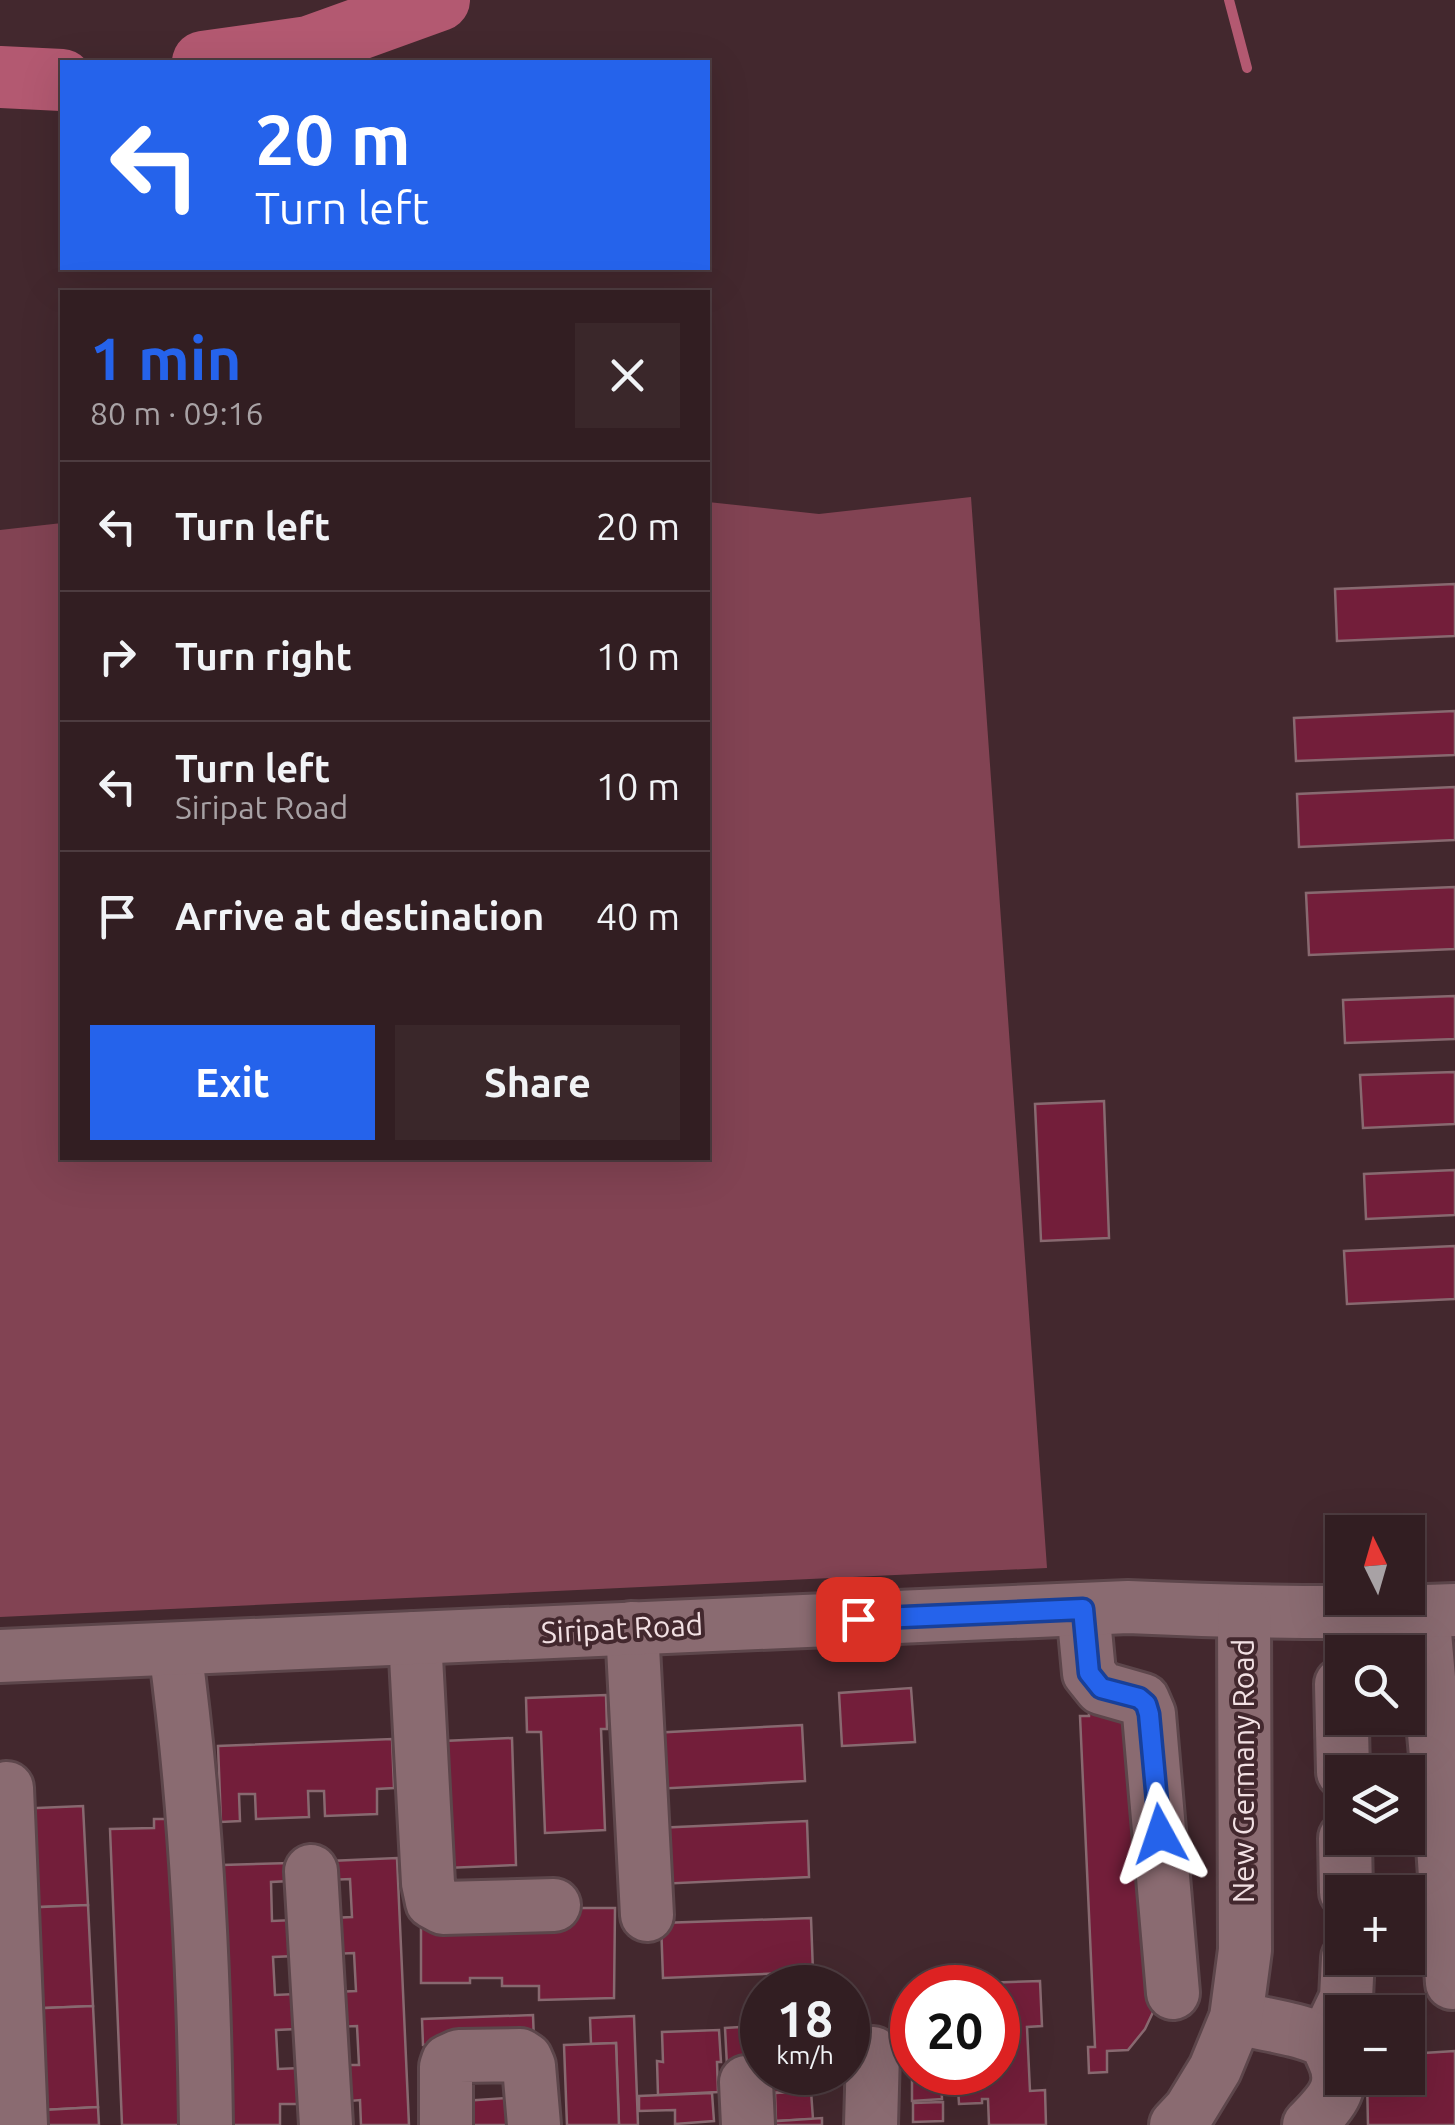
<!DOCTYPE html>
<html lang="en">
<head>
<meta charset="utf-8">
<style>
  body { margin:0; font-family:Ubuntu,sans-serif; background:#3a272a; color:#f1f3f6; height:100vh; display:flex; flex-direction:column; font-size:38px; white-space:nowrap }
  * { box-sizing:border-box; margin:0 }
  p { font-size:32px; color:#a8a2a5 }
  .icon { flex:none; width:55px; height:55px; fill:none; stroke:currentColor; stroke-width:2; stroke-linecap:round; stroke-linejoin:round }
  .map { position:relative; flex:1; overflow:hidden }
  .details { position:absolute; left:60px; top:290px; width:650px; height:870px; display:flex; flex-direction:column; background:#321e22; border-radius:0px; box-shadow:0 10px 40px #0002,0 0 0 2px #4d3c40 }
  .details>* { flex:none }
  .hud { position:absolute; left:60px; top:60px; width:650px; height:210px; border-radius:0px; box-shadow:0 10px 40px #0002,0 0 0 2px #4d3c40; background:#2563eb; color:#fff; overflow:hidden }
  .needle { width:65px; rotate:355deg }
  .fabs { position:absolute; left:1325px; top:1515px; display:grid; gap:20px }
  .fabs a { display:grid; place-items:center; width:100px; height:100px; border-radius:0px; background:#321e22; box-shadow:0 10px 40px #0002,0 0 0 2px #4d3c40; font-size:50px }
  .speed { position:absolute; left:740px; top:1965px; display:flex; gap:20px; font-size:50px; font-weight:700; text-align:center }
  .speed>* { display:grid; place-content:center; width:130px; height:130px; border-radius:50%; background:#321e22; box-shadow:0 10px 40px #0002,0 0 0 2px #4d3c40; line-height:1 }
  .speed small { font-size:25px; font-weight:400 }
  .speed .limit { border:15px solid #d22; background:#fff; color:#111 }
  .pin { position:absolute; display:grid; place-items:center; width:85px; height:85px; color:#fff; margin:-42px; border-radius:20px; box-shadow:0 5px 15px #0006 }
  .me { position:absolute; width:110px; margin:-55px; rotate:355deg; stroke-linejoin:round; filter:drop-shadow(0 0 8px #0008) }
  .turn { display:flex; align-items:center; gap:35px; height:210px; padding:0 30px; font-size:45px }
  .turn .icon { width:130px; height:130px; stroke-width:2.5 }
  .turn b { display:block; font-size:70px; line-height:85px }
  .round { display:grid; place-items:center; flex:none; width:105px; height:105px; border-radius:0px; background:#3a272a }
  .headline { display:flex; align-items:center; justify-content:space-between; height:170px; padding:0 30px }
  h1 { font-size:60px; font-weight:600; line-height:75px; color:#2563eb }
  .button { display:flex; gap:20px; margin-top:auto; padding:20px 30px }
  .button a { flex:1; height:115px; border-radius:0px; background:#2563eb; color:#fff; font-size:40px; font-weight:600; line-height:115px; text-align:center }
  .button a+a { background:#3a272a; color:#f1f3f6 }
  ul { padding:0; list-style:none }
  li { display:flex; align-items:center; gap:30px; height:130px; padding:0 30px; border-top:2px solid #4d3c40 }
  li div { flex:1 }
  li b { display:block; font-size:38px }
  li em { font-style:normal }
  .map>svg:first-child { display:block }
  .green { fill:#824353 }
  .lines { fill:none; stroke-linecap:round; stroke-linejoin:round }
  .stream { stroke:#b35971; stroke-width:10 }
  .river { stroke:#b35971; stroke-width:62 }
  .building { fill:#731e3a; stroke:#886970; stroke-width:2.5 }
  .minor-casing { stroke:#5d464b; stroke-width:58 }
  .minor { stroke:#8a6b71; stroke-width:52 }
  .route-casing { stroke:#184099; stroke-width:25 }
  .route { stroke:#2563eb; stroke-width:18 }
  .labels { text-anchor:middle; stroke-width:8; stroke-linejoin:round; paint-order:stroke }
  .street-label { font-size:30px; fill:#f2e0e3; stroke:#43282e }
</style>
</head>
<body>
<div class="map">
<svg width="1455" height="2125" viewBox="0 0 1455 2125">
  <rect width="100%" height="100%" fill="#43282e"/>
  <!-- green -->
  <polygon class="green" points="971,497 1047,1568 0,1617 0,530 62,523 62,1158 708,1158 708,502 819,514"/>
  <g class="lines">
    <!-- stream -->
    <polyline class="stream" points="1229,0 1247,68"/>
    <!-- river -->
    <g class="river">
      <polyline points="203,62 309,47 439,0"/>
      <polyline points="0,77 62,80"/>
    </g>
  </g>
  <!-- building -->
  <g class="building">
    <polygon points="1455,584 1455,636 1337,641 1335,589"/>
    <polygon points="1455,711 1455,755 1296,761 1294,718"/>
    <polygon points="1455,787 1455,840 1299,847 1297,794"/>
    <polygon points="1455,887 1455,949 1309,955 1306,893"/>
    <polygon points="1455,996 1455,1039 1345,1043 1343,1000"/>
    <polygon points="1455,1072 1455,1124 1363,1128 1360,1075"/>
    <polygon points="1104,1101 1109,1238 1041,1241 1035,1104"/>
    <polygon points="1455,1170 1455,1215 1366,1219 1364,1174"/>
    <polygon points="1455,1246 1455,1299 1347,1304 1344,1251"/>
    <polygon points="911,1688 915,1742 842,1746 839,1693"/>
    <polygon points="606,1695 607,1729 601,1729 605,1830 545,1833 541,1732 527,1732 526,1698"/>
    <polygon points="1120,1709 1120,1721 1147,1719 1154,2010 1145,2029 1128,2050 1107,2051 1107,2072 1089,2073 1088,2047 1095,2047 1080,1716 1089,1716 1089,1710"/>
    <polygon points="802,1725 805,1781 654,1789 651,1733"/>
    <polygon points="512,1738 516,1865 447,1868 443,1741"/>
    <polygon points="392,1739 394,1788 377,1789 377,1814 325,1816 324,1791 308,1791 309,1817 256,1819 255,1794 239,1794 240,1821 221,1822 218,1746"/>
    <polygon points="83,1806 88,1905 18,1908 14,1809"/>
    <polygon points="154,1819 176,1819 188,2125 122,2125 110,1829 154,1828"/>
    <polygon points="807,1821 809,1877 658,1884 656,1828"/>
    <polygon points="397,1858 409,2125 361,2125 360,2100 339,2102 338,2065 359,2065 357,2026 335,2027 334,1992 356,1991 354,1953 332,1954 331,1918 352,1917 350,1879 329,1880 329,1861"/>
    <polygon points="290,1863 290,1881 271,1882 272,1921 294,1920 295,1956 273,1957 275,1995 296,1994 297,2029 276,2030 278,2069 300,2068 301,2104 280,2104 280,2125 231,2125 222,1865"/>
    <polygon points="88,1905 93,2006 21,2009 18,1908"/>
    <polygon points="562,1908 615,1908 614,1998 539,2000 539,1986 502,1986 502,1978 470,1978 470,1983 421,1983 421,1926"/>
    <polygon points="811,1918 813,1972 663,1978 661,1923"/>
    <polygon points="1040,1981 1042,2026 1027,2027 1030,2091 1045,2090 1046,2125 989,2125 988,2099 982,2099 982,2103 959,2104 957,2072 998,2072 998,1988 978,1988 984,1987 983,1983"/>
    <polygon points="93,2006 98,2107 25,2111 21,2009"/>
    <polygon points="533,2015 534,2041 423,2045 422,2019"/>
    <polygon points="634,2016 638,2125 619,2125 616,2043 591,2044 590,2018"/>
    <polygon points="756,2026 757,2055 754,2055 755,2064 727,2066 725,2028"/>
    <polygon points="719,2030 721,2062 717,2062 718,2092 658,2095 657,2061 663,2062 662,2032"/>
    <polygon points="616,2043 619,2125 567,2125 564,2045"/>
    <polygon points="1455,2051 1455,2125 1368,2125 1367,2078 1408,2078 1408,2054"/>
    <polygon points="768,2072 827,2072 827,2090 769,2093"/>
    <polygon points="941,2079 942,2099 912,2101 912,2081"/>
    <polygon points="811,2091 813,2119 776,2121 775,2093"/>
    <polygon points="712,2093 714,2121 675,2124 675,2110 639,2111 639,2096"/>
    <polygon points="506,2098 508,2125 464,2125 463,2101"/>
    <polygon points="943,2102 943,2121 913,2122 913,2103"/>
    <polygon points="98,2107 99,2125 26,2125 25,2111"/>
    <polygon points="822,2118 822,2125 764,2125 764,2122"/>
  </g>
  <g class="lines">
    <!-- minor casing -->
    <g class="minor-casing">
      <g id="minor">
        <polyline points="1083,1609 1089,1673 1101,1688 1143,1700 1149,1714 1173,1993"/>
        <polyline points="1423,1611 1440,1800 1452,1983"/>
        <polyline points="632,1628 647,1915"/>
        <polyline points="415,1638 428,1883 432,1902 443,1908 554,1905"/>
        <path d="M175,1649C196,1805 204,1967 206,2125"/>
        <path d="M0,1656L1128,1607C1237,1612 1346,1614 1455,1610"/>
        <polyline points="1341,1684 1343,1772"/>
        <polyline points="7,1788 21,2125"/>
        <polyline points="1345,1838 1346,1892"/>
        <polyline points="311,1871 326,2125"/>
        <path d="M1236,2018C1254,2022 1316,2032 1326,2043C1329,2047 1331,2053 1333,2057C1348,2088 1329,2104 1309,2125"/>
        <polyline points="1325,2042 1346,1998 1348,1958"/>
        <polyline points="746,2082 748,2125"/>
        <polyline points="446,2125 446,2067 448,2061 459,2056 520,2055 526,2059 529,2066 534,2125"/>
        <polyline points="871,2125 873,2053"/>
        <polyline points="1176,2125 1190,2110 1215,2069 1236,2018 1245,1950 1244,1612"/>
      </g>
    </g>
    <!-- minor -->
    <use href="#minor" class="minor"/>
  </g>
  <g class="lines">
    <!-- route casing -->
    <g class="route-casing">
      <polyline id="route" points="858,1619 1083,1609 1089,1673 1101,1688 1139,1698 1146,1704 1149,1714 1160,1834"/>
    </g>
    <!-- route -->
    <use href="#route" class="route"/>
  </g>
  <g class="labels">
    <!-- street labels -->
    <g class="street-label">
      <text transform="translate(622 1629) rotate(-3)" y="10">Siripat Road</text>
      <text transform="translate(1244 1771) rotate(-90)" y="10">New Germany Road</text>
    </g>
  </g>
</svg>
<div class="fabs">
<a><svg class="needle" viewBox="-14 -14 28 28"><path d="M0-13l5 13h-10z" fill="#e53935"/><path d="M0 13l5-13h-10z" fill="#a8a2a5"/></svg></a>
<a><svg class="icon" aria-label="search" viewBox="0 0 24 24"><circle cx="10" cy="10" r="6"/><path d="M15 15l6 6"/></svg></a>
<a><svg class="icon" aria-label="layers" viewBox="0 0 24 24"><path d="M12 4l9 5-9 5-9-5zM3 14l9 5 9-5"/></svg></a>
<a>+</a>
<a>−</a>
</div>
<div class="speed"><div>18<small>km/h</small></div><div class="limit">20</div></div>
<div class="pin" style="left:858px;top:1619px;background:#d93025"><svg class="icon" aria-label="arrive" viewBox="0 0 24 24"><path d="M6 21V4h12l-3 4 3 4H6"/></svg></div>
<svg class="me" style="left:1160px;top:1834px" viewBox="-20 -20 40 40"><path d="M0-17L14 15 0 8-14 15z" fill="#2563eb" stroke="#fff" stroke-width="4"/></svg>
<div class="hud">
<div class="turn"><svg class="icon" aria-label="left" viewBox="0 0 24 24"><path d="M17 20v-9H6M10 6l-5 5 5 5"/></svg><div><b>20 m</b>Turn left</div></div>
</div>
<section class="details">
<div class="headline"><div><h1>1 min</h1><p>80 m · 09:16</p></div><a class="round"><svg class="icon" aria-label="close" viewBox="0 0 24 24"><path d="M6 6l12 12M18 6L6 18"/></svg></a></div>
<ul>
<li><svg class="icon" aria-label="left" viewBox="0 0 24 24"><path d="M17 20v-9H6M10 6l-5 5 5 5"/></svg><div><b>Turn left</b></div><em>20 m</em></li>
<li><svg class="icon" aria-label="right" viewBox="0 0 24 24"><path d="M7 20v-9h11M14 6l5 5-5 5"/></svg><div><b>Turn right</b></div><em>10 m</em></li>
<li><svg class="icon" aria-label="left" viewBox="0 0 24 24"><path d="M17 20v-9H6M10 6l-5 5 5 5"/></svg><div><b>Turn left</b><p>Siripat Road</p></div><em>10 m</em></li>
<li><svg class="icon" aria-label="arrive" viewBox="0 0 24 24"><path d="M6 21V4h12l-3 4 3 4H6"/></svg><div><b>Arrive at destination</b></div><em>40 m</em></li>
</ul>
<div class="button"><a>Exit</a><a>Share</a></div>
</section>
</div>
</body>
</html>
